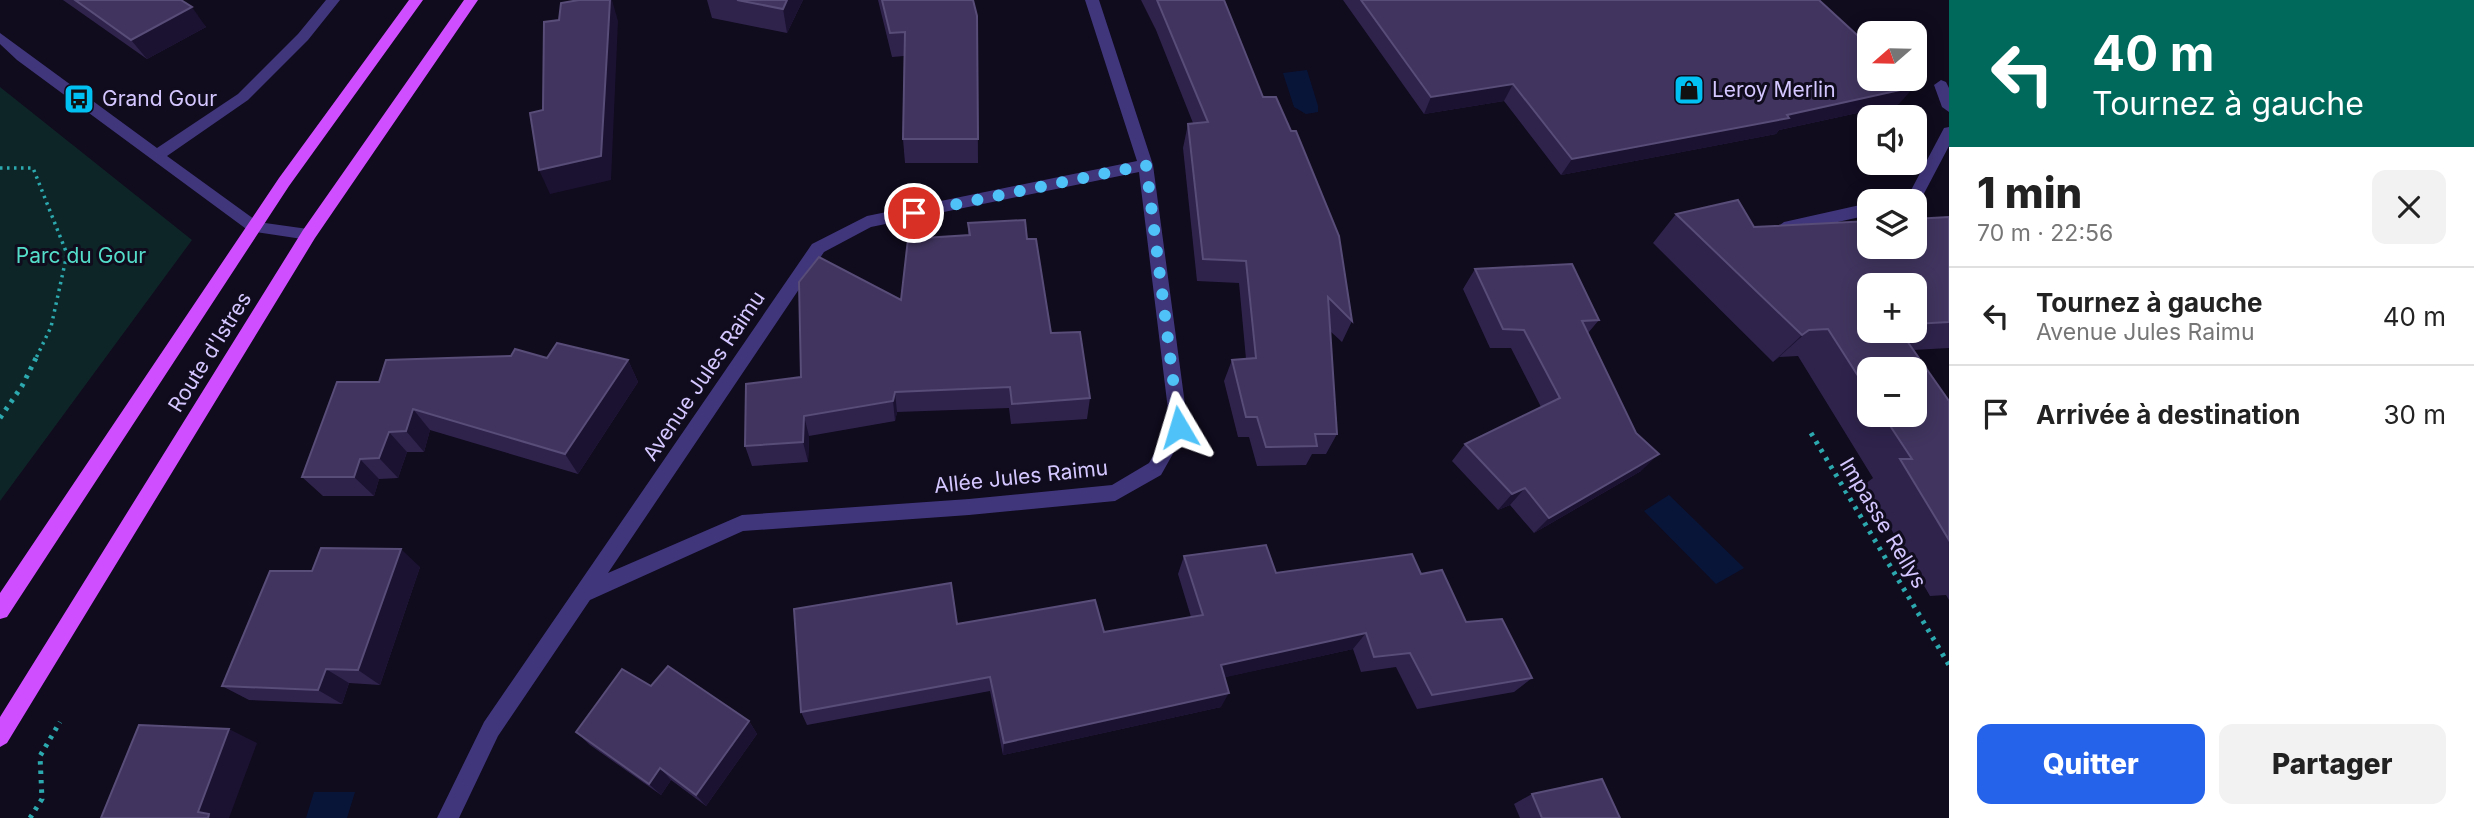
<!DOCTYPE html>
<html lang="fr">
<head>
<meta charset="utf-8">
<style>
  body { margin:0; font-family:Inter,sans-serif; background:#f2f2f2; color:#222; height:100vh; display:flex; flex-direction:column; font-size:26px; white-space:nowrap }
  * { box-sizing:border-box; margin:0 }
  p { font-size:23px; color:#767676 }
  .icon { flex:none; width:38px; height:38px; fill:none; stroke:currentColor; stroke-width:2; stroke-linecap:round; stroke-linejoin:round }
  .map { position:relative; flex:1; overflow:hidden }
  .sheet { display:flex; flex-direction:column; background:#fff; width:525px }
  .sheet>* { flex:none }
  .hud { background:#00695c; color:#fff; overflow:hidden }
  .needle { width:46px; rotate:250deg }
  .fabs { position:absolute; left:1857px; top:21px; display:grid; gap:14px }
  .fabs a { display:grid; place-items:center; width:70px; height:70px; border-radius:14px; background:#fff; box-shadow:0 4px 18px #0003; font-size:35px }
  .pin { position:absolute; display:grid; place-items:center; width:60px; height:60px; color:#fff; margin:-30px; border:4px solid #fff; border-radius:50%; box-shadow:0 2px 7px #0007 }
  .me { position:absolute; width:77px; margin:-38px; rotate:353deg; stroke-linejoin:round; filter:drop-shadow(0 0 5px #0008) }
  .turn { display:flex; align-items:center; gap:24px; height:147px; padding:0 28px; font-size:32px }
  .turn .icon { width:91px; height:91px; stroke-width:2.5 }
  .turn b { display:block; font-size:49px; line-height:60px }
  .round { display:grid; place-items:center; flex:none; width:74px; height:74px; border-radius:14px; background:#f2f2f2 }
  .headline { display:flex; align-items:center; justify-content:space-between; height:119px; padding:0 28px }
  h1 { font-size:42px; font-weight:800; line-height:52px }
  .button { display:flex; gap:14px; margin-top:auto; padding:14px 28px }
  .button a { flex:1; height:80px; border-radius:14px; background:#2563eb; color:#fff; font-size:28px; font-weight:800; line-height:80px; text-align:center }
  .button a+a { background:#f2f2f2; color:#222 }
  ul { padding:0; list-style:none }
  li { display:flex; align-items:center; gap:21px; height:98px; padding:0 28px; border-top:2px solid #e0e0e0 }
  li div { flex:1 }
  li b { display:block; font-size:26px }
  li em { font-style:normal }
  main { display:flex; flex:1; min-height:0 }
  .map>svg:first-child { display:block }
  .green { fill:#0e2527 }
  .water { fill:#081539 }
  .lines { fill:none; stroke-linecap:round; stroke-linejoin:round }
  .path-far1 { stroke:#2ca9ae; stroke-width:3.5; stroke-dasharray:2.5 4.5; stroke-linecap:butt }
  .path { stroke:#2ca9ae; stroke-width:5; stroke-dasharray:3.5 6; stroke-linecap:butt }
  .lane { fill:#40367c; fill-rule:evenodd }
  .street { fill:#40367c; fill-rule:evenodd }
  .primary { fill:#cf4eff; fill-rule:evenodd }
  .wall { fill:#2f234c; fill-rule:evenodd }
  .shaded-wall { fill:#1b1231 }
  .building { fill:#41355f; stroke:#584c78; stroke-width:2 }
  .route { stroke:#4fc3f7; stroke-width:12; stroke-dasharray:0 21.6 }
  .labels { text-anchor:middle; stroke-width:6; stroke-linejoin:round; paint-order:stroke }
  .poi-label { font-size:21px; fill:#d4c7ff; stroke:#100b1d; text-anchor:start }
  .park-label { font-size:21px; fill:#54deca; stroke:#100b1d }
  .street-label { font-size:21px; fill:#d4c7ff; stroke:#100b1d }
</style>
</head>
<body>
<main>
<div class="map">
<svg width="1949" height="818" viewBox="0 0 1949 818">
  <rect width="100%" height="100%" fill="#100b1d"/>
  <!-- green -->
  <polygon class="green" points="0,87 192,240 0,501"/>
  <!-- water -->
  <g class="water">
    <polygon points="1307,70 1318,106 1318,112 1306,114 1294,107 1283,73"/>
    <polygon points="1669,495 1744,568 1716,584 1644,511"/>
    <polygon points="314,792 355,792 347,818 306,818"/>
  </g>
  <g class="lines">
    <!-- path-far1 -->
    <polyline class="path-far1" points="0,168 33,168 67,254 51,327 36,358"/>
    <!-- path -->
    <g class="path">
      <polyline points="0,418 22,386 37,356"/>
      <polyline points="1811,433 1949,665"/>
      <polyline points="30,818 42,799 40,756 60,722"/>
    </g>
    <!-- lane -->
    <g class="lane">
      <polygon points="1941,80 1946,82 1949,88 1949,112 1942,107 1934,85"/>
      <polygon points="1949,127 1949,146 1919,203 1897,201 1899,197 1909,194 1944,128"/>
      <polygon points="1869,203 1869,215 1784,234 1776,228 1784,222"/>
    </g>
    <!-- street -->
    <g class="street">
      <polygon points="326,0 340,0 308,40 248,100 167,156 258,222 315,230 317,234 309,240 249,231 17,60 0,44 0,33 157,148 238,94 298,34"/>
      <path d="M1085,0H1099L1153,165L1188,427L1161,475L1115,501L969,515L743,531L590,600L498,736L459,818H437L484,722L812,244L867,216L1137,161ZM1139,172L1170,426L1149,463L1112,485L969,499L742,515L608,573L824,252L871,227Z"/>
    </g>
    <!-- primary -->
    <g class="primary">
      <polygon points="409,0 423,0 289,186 7,617 0,619 0,593 279,178"/>
      <polygon points="464,0 478,0 315,238 7,743 0,747 0,717 303,230"/>
    </g>
  </g>
  <!-- wall -->
  <g class="wall">
    <polygon points="63,0 181,0 206,27 147,59"/>
    <polygon points="707,0 803,0 787,33 712,18"/>
    <polygon points="878,0 973,0 977,16 978,163 905,163 903,139 904,56 892,57"/>
    <polygon points="1141,0 1224,0 1352,321 1342,342 1330,331 1337,434 1326,454 1312,454 1306,465 1257,466 1249,437 1238,437 1224,381 1232,360 1246,359 1239,283 1197,281 1183,148 1188,124 1193,123 1156,30"/>
    <polygon points="1343,0 1819,0 1899,104 1779,130 1776,134 1561,175 1504,101 1424,114"/>
    <path d="M1676,214L1754,227L1949,217V348L1913,350L1949,401V600L1946,595L1930,596L1865,484L1873,478L1798,356L1779,357L1773,362L1653,243ZM1914,285V331H1869ZM1869,369L1914,415H1869Z"/>
    <polygon points="968,223 1027,239 1051,333 1090,398 1087,419 1011,424 1009,408 897,412 895,421 809,436 808,462 752,466 745,446 901,300 968,235"/>
    <polygon points="1475,269 1599,320 1588,333 1641,471 1534,533 1510,505 1498,510 1452,461 1465,444 1541,407 1511,348 1490,348 1463,289"/>
    <polygon points="547,358 628,360 638,382 578,474 430,430 424,452 407,452 398,478 379,479 374,496 323,496 302,477 379,382"/>
    <polygon points="1184,556 1276,573 1421,574 1466,622 1532,678 1514,692 1417,709 1396,667 1361,672 1353,649 1225,677 1221,707 1003,755 990,691 807,725 801,712 1104,632 1191,617 1178,574"/>
    <polygon points="420,567 380,685 349,683 342,704 249,700 222,686 312,571"/>
    <polygon points="749,721 757,734 706,806 671,780 661,795 590,745 576,732"/>
    <polygon points="1532,794 1620,818 1520,818 1514,804"/>
  </g>
  <!-- shaded-wall -->
  <g class="shaded-wall">
    <polygon points="610,0 612,0 618,21 611,180 550,194 539,170"/>
    <polygon points="787,0 803,0 787,33 783,9"/>
    <polygon points="192,7 206,27 147,59 131,40"/>
    <polygon points="1513,84 1504,101 1424,114 1431,97"/>
    <polygon points="1914,87 1899,104 1779,130 1776,134 1561,175 1572,159 1787,115"/>
    <polygon points="1809,330 1779,357 1773,362 1802,335"/>
    <polygon points="628,360 638,382 578,474 565,454"/>
    <polygon points="895,392 897,412 895,421 893,401"/>
    <polygon points="413,409 430,430 424,452 406,431"/>
    <polygon points="804,416 809,436 808,462 803,442"/>
    <polygon points="389,432 407,452 398,478 379,458"/>
    <polygon points="1659,454 1641,471 1534,533 1549,518"/>
    <polygon points="360,459 379,479 374,496 354,477"/>
    <polygon points="1525,488 1510,505 1498,510 1512,494"/>
    <polygon points="401,549 420,567 380,685 358,670"/>
    <polygon points="1366,633 1353,649 1213,680 1221,665"/>
    <polygon points="326,669 349,683 342,704 318,690"/>
    <polygon points="1229,693 1221,707 1003,755 1004,743"/>
    <polygon points="749,721 757,734 706,806 696,795"/>
    <polygon points="229,729 257,743 229,818 208,818 198,812"/>
    <polygon points="660,768 671,780 661,795 649,784"/>
  </g>
  <!-- building -->
  <g class="building">
    <polygon points="75,0 181,0 192,7 131,40"/>
    <polygon points="579,0 610,0 601,156 539,170 530,113 543,110 544,22 559,20 561,3"/>
    <polygon points="737,0 787,0 783,9"/>
    <polygon points="882,0 973,0 977,16 978,139 903,139 905,32 890,33"/>
    <polygon points="1157,0 1224,0 1263,97 1276,97 1291,131 1296,131 1339,236 1352,321 1328,297 1337,434 1315,434 1317,446 1266,447 1257,417 1246,417 1232,360 1256,358 1246,261 1203,259 1188,124 1208,122"/>
    <polygon points="1361,0 1819,0 1869,46 1869,79 1905,79 1914,87 1787,115 1789,118 1572,159 1513,84 1431,97"/>
    <polygon points="1738,200 1754,227 1869,221 1869,247 1914,247 1914,219 1949,217 1949,322 1914,324 1914,285 1869,285 1869,331 1900,331 1949,401 1949,540 1900,459 1912,459 1883,415 1914,415 1914,369 1869,369 1869,393 1828,329 1809,330 1802,335 1676,214"/>
    <polygon points="1025,220 1027,239 1036,239 1051,333 1080,332 1090,398 1012,404 1010,387 895,392 893,401 804,416 803,442 745,446 746,384 801,377 799,282 819,257 901,300 908,239 970,235 968,223"/>
    <polygon points="1572,264 1599,320 1582,321 1636,433 1659,454 1549,518 1525,488 1512,494 1465,444 1560,398 1524,330 1503,329 1475,269"/>
    <polygon points="557,343 628,360 565,454 413,409 406,431 389,432 379,458 360,459 354,477 302,477 337,382 379,382 386,360 511,356 515,349 547,358"/>
    <polygon points="1266,545 1276,573 1412,554 1421,574 1442,570 1466,622 1502,619 1532,678 1432,695 1410,653 1374,657 1366,633 1221,665 1229,693 1004,743 990,677 801,712 794,609 951,583 957,624 1095,600 1104,632 1203,615 1184,556"/>
    <polygon points="321,548 401,549 358,670 326,669 318,690 222,686 270,571 312,571"/>
    <polygon points="668,666 749,721 696,795 660,768 649,784 576,732 622,669 651,686"/>
    <polygon points="139,725 229,729 198,812 209,814 208,818 101,818"/>
    <polygon points="1602,779 1620,818 1542,818 1532,794"/>
  </g>
  <g class="lines">
    <!-- route -->
    <polyline class="route" points="914,213 1146,165 1179,427"/>
  </g>
  <!-- icons -->
  <defs>
    <g id="shop-square" transform="scale(1.575)"><rect x="-9" y="-9" width="18" height="18" rx="4" fill="#00c1f2" stroke="#100b1d"/><path d="M-5-2.5h2.3a2.7 3.5 0 0 1 5.4 0H5L5.5 6h-11ZM-1.5-2.5h3a1.5 2.3 0 0 0-3 0Z" fill="#111"/></g>
    <g id="bus-square" transform="scale(1.575)"><rect x="-9" y="-9" width="18" height="18" rx="4" fill="#00c1f2" stroke="#100b1d"/><path d="M-5-6H5V4H4V6H2V4H-2V6H-4V4H-5ZM-3.5-4V0h7V-4ZM-3.5 1.2v1.5H-2V1.2ZM2 1.2v1.5H3.5V1.2Z" fill="#111"/></g>
  </defs>
  <g fill-rule="evenodd">
    <use href="#shop-square" x="1689" y="90"/>
    <use href="#bus-square" x="79" y="99"/>
  </g>
  <g class="labels">
    <!-- poi labels -->
    <g class="poi-label">
      <text x="1712" y="97">Leroy Merlin</text>
      <text x="102" y="106">Grand Gour</text>
    </g>
    <!-- park labels -->
    <g class="park-label">
      <text x="81" y="263">Parc du Gour</text>
    </g>
    <!-- street labels -->
    <g class="street-label">
      <text transform="translate(210 352) rotate(-58)" y="7">Route d'Istres</text>
      <text transform="translate(704 376) rotate(-56)" y="7">Avenue Jules Raimu</text>
      <text transform="translate(1021 477) rotate(-6)" y="7">Allée Jules Raimu</text>
      <text transform="translate(1883 523) rotate(59)" y="7">Impasse Rellys</text>
    </g>
  </g>
</svg>
<div class="fabs">
<a><svg class="needle" viewBox="-14 -14 28 28"><path d="M0-13l5 13h-10z" fill="#e53935"/><path d="M0 13l5-13h-10z" fill="#767676"/></svg></a>
<a><svg class="icon" aria-label="sound" viewBox="0 0 24 24"><path d="M4 9h4l5-4v14l-5-4H4zM17 9q2 3 0 6"/></svg></a>
<a><svg class="icon" aria-label="layers" viewBox="0 0 24 24"><path d="M12 4l9 5-9 5-9-5zM3 14l9 5 9-5"/></svg></a>
<a>+</a>
<a>−</a>
</div>
<div class="pin" style="left:914px;top:213px;background:#d93025"><svg class="icon" aria-label="arrive" viewBox="0 0 24 24"><path d="M6 21V4h12l-3 4 3 4H6"/></svg></div>
<svg class="me" style="left:1179px;top:427px" viewBox="-20 -20 40 40"><path d="M0-17L14 15 0 8-14 15z" fill="#4fc3f7" stroke="#fff" stroke-width="4"/></svg>
</div>
<section class="sheet">
<div class="hud">
<div class="turn"><svg class="icon" aria-label="left" viewBox="0 0 24 24"><path d="M17 20v-9H6M10 6l-5 5 5 5"/></svg><div><b>40 m</b>Tournez à gauche</div></div>
</div>
<div class="headline"><div><h1>1 min</h1><p>70 m · 22:56</p></div><a class="round"><svg class="icon" aria-label="close" viewBox="0 0 24 24"><path d="M6 6l12 12M18 6L6 18"/></svg></a></div>
<ul>
<li><svg class="icon" aria-label="left" viewBox="0 0 24 24"><path d="M17 20v-9H6M10 6l-5 5 5 5"/></svg><div><b>Tournez à gauche</b><p>Avenue Jules Raimu</p></div><em>40 m</em></li>
<li><svg class="icon" aria-label="arrive" viewBox="0 0 24 24"><path d="M6 21V4h12l-3 4 3 4H6"/></svg><div><b>Arrivée à destination</b></div><em>30 m</em></li>
</ul>
<div class="button"><a>Quitter</a><a>Partager</a></div>
</section>
</main>
</body>
</html>
